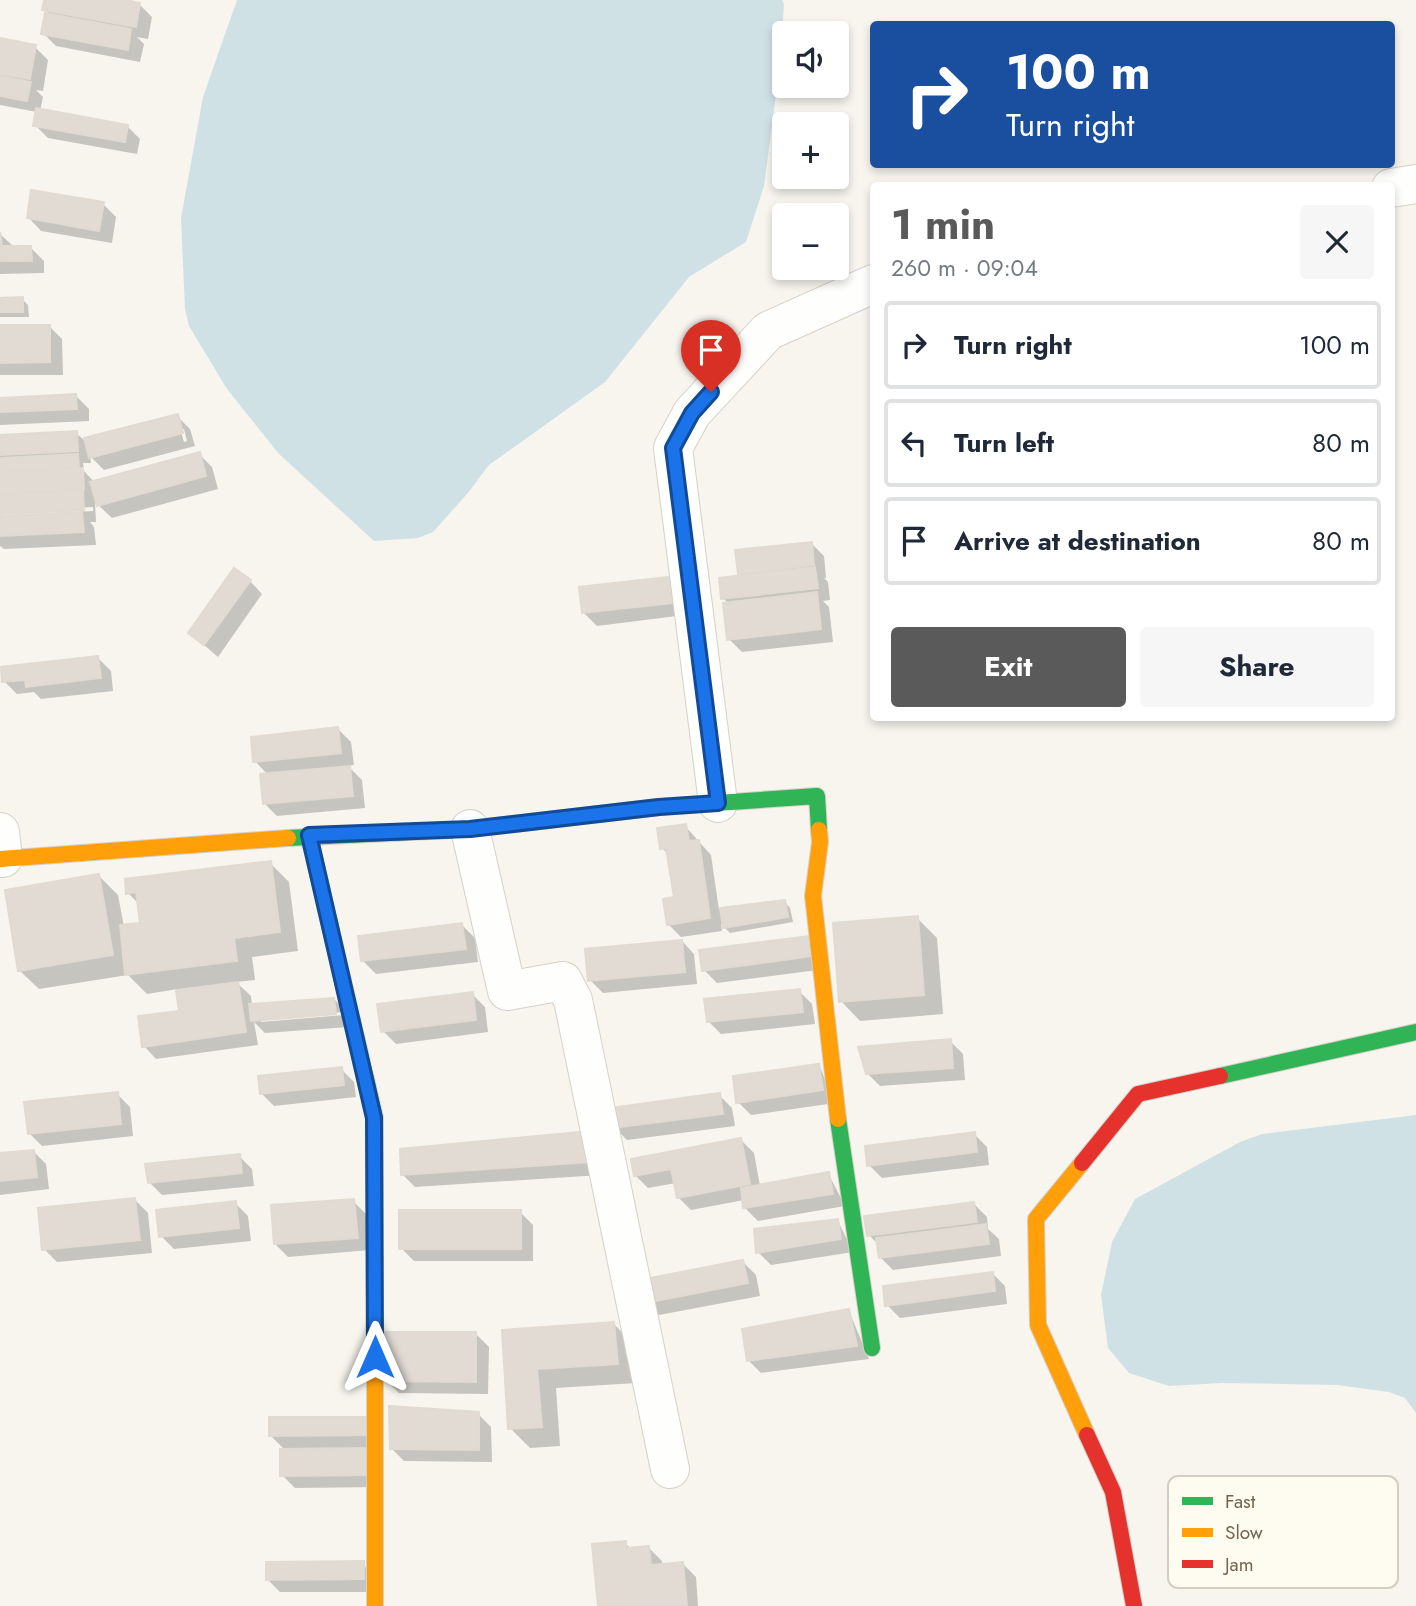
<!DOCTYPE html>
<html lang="en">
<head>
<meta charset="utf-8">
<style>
  body { margin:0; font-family:Jost,sans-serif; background:#f6f6f7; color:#1f2937; height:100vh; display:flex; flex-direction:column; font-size:26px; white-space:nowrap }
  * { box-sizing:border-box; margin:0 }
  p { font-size:23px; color:#747a83 }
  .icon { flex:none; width:38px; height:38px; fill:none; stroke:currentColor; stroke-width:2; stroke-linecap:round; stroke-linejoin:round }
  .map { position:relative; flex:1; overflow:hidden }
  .drawer { position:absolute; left:870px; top:182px; width:525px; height:539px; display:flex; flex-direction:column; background:#fff; border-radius:7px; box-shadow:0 4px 10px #0003 }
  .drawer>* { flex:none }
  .top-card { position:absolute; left:870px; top:21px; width:525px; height:147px; border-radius:7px; box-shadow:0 4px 10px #0003; background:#1a4fa0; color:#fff; overflow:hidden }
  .tools { position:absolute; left:772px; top:21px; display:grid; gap:14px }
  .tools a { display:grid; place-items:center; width:77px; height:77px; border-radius:7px; background:#fff; box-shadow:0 4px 10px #0003; font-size:35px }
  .pin { position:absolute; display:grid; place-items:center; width:60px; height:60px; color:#fff; margin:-72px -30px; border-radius:50% 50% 50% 0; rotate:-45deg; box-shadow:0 0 7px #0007 }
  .pin .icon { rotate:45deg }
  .me { position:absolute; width:77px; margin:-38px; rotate:0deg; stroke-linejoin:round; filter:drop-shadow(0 0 5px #0008) }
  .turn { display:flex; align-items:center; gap:24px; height:147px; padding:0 21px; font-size:32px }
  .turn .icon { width:91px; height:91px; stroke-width:2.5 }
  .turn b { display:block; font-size:49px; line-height:60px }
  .round { display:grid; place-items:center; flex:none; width:74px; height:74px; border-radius:7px; background:#f6f6f7 }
  .headline { display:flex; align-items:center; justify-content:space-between; height:119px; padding:0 21px }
  h1 { font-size:42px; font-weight:700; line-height:52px; color:#5a5a5b }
  .button { display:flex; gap:14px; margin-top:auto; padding:14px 21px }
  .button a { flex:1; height:80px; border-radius:7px; background:#5a5a5b; color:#fff; font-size:28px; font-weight:700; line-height:80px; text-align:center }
  .button a+a { background:#f6f6f7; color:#1f2937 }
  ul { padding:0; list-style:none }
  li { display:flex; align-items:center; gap:21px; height:88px; margin:0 14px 10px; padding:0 7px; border:4px solid #e0e1e3; border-radius:7px }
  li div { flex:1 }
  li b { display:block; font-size:26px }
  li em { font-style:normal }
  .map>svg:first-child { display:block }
  .water { fill:#d0e1e6 }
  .shadow { fill:#0003; fill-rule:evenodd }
  .building { fill:#e1dbd4; stroke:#e0dad0; stroke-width:2 }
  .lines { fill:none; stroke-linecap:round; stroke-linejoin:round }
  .street-casing { stroke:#d5d1ca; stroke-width:40 }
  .fast-casing { stroke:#d5d0c9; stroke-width:18 }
  .slow-casing { stroke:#d5d0c9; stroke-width:18 }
  .jam-casing { stroke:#d5d0c9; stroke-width:18 }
  .street { stroke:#fefefc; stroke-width:38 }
  .fast { stroke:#30b455; stroke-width:16 }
  .slow { stroke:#ff9f0a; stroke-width:16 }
  .jam { stroke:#e5322d; stroke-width:16 }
  .route-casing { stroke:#114b97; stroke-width:18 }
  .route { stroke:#1a73e8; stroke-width:12 }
  .key { fill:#fefbf0; stroke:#d5cdc0; stroke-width:2 }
  .key-label { font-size:19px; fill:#74634f }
</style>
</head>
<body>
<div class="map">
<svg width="1416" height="1606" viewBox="0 0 1416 1606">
  <rect width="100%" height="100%" fill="#f7f5ee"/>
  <!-- water -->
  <g class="water">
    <polygon points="237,0 782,0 784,4 780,64 764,186 746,242 689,277 605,382 489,465 467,494 433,532 418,538 374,541 279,454 227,389 189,326 185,309 181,218 203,97"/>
    <polygon points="1416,1115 1416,1413 1405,1398 1389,1392 1337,1385 1222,1383 1169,1386 1129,1373 1108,1348 1101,1295 1112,1242 1135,1199 1240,1142 1262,1134"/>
  </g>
  <!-- shadow -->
  <g class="shadow">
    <polygon points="45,0 116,0 139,4 152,17 148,39 137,37 144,44 140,62 56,46 43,33 51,16 44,9"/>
    <polygon points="0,40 35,47 48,60 43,91 36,90 43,97 40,111 127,126 140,139 137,154 48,138 35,125 37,112 0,105"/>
    <polygon points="103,204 116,217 112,243 41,231 29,218"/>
    <polygon points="0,234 14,247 31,248 44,261 44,273 0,274"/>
    <polygon points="0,299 22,299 28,305 29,317 0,317"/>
    <polygon points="49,326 62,339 63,375 0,375 0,327"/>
    <polygon points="76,396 89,409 89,421 0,425 0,400"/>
    <path d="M177,416L190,429L195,446L104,470L90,456L91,463H83L84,471L95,483L199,454L212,467L218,489L112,518L95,502L96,522H90L94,527L96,545L4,549L0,546V516L93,511V507L0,512V437L76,433L84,440ZM180,429H184L187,441L184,442Z"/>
    <polygon points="811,543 824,556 826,578 824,578 828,582 830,600 823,601 829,607 833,642 742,652 729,639 729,604 723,598 744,577 739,573"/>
    <polygon points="677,578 693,614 597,626 584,613"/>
    <polygon points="250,581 262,594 218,657 190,633"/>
    <polygon points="98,658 111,671 113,691 41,699 34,692 17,694 4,681"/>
    <polygon points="338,729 351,742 354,765 348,766 362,780 365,808 277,816 264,803 268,775 255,761"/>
    <polygon points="685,826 711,855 719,910 784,901 790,908 793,922 730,933 721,924 722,931 681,937 668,924 676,899 669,855 662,848"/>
    <path d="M270,863L289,882L298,951L252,957L255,980L236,982L251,996L252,1006L334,999L347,1012L348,1027L265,1033L254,1022L258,1045L156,1059L144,1046L140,1018L181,1012L178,989L147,994L128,975L39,989L19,970L7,891L99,876L118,895L124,927L142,924L139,904L128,893L127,881ZM344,1012V1015L261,1022V1018Z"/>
    <polygon points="917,918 937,938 943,1014 860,1021 841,1001"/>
    <polygon points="462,925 475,938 478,962 376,974 363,961"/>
    <polygon points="682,941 694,954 697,984 603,993 590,980"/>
    <polygon points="822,951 825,969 717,983 704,970"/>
    <polygon points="799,991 812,1004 815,1024 721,1034 708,1021"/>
    <polygon points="472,994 485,1007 488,1032 396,1044 383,1031"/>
    <polygon points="950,1041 963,1054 965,1080 880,1086 867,1073"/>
    <polygon points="819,1065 835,1103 751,1115 738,1102"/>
    <polygon points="341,1069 354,1082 356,1097 274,1106 261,1093"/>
    <polygon points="117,1094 130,1107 133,1136 42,1146 29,1133"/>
    <polygon points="719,1095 732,1108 735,1126 627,1140 614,1127"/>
    <polygon points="578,1134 591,1147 601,1175 415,1187 402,1174"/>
    <polygon points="974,1134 987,1147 989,1165 882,1178 869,1165"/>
    <polygon points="741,1140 754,1153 760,1186 828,1173 845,1206 758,1221 745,1208 744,1200 691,1210 678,1197 676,1183 648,1188 635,1175"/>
    <polygon points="33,1151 46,1164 49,1189 0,1195 0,1155"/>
    <polygon points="239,1156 252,1169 254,1186 162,1195 149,1182"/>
    <polygon points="135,1200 148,1213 152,1253 57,1262 44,1249"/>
    <polygon points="353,1201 366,1214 370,1250 288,1257 275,1244"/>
    <polygon points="235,1203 248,1216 251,1241 174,1249 161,1236"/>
    <polygon points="974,1204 987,1217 988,1229 999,1239 1001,1256 893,1270 880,1257 879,1245 869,1235"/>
    <polygon points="520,1212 533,1225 533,1261 414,1261 401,1248"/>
    <polygon points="838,1221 853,1252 771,1265 758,1252"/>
    <polygon points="743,1262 756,1275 760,1296 659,1315 646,1302"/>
    <polygon points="992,1273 1005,1286 1007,1304 900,1318 887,1305"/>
    <polygon points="849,1311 869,1359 761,1373 748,1360"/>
    <polygon points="614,1324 633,1344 636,1383 556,1388 560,1446 530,1448 510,1428 504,1331"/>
    <polygon points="476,1334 489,1347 488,1394 399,1393 386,1380"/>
    <polygon points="478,1414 491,1427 492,1462 404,1461 391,1448"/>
    <polygon points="367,1419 381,1487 295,1488 282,1475 286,1451 270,1435"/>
    <polygon points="625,1543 632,1550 649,1548 662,1561 662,1566 683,1564 696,1577 698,1606 600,1606 594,1546"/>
    <polygon points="364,1563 376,1592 280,1592 267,1579"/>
  </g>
  <!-- building -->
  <g class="building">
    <polygon points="44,0 126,0 140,3 136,27 42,10"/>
    <polygon points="45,13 131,29 128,50 41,34"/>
    <polygon points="0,38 36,45 30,79 0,74"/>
    <polygon points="0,76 31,82 27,101 0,96"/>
    <polygon points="36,108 128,125 125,142 33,126"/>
    <polygon points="31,190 104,202 99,231 27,218"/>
    <polygon points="0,232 2,246 31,246 32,261 0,261"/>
    <polygon points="23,297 23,312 0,312 0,298"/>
    <polygon points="0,325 50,325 50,362 0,363"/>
    <polygon points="76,394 77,409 0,412 0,398"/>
    <polygon points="178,414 183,433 89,458 84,438"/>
    <polygon points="77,431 78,451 0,455 0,435"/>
    <polygon points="200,452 206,476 97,506 90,482"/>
    <polygon points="78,454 79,468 0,472 0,458"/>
    <polygon points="83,468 84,489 0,494 0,473"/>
    <polygon points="83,490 84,510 0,514 0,495"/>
    <polygon points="82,512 84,532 0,536 0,516"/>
    <polygon points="812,542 814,565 738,574 735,550"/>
    <polygon points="815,567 818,588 721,599 719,578"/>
    <polygon points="234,568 251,580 204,645 188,633"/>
    <polygon points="677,576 681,602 582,613 579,587"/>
    <polygon points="817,592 821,629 727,640 723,603"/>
    <polygon points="98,656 101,678 26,687 25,680 2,682 1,667"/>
    <polygon points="338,727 341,753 253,762 251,737"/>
    <polygon points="350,766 353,796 263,804 260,774"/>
    <polygon points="686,824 689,841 699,840 710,918 667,925 663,899 674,897 666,848 660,849 657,828"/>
    <polygon points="271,861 280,932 234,938 237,961 125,975 120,925 140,923 136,892 126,894 125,879"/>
    <polygon points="99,874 113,955 18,971 5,890"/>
    <polygon points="785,900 788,917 723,928 720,908"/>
    <polygon points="918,916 924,995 839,1002 833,923"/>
    <polygon points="462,923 466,949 361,961 358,936"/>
    <polygon points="810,936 813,956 702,971 699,950"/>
    <polygon points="682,940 685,972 588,981 585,949"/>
    <polygon points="238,982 246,1032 142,1047 138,1016 179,1011 176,990"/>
    <polygon points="800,989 803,1012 707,1022 704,999"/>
    <polygon points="473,992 476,1020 381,1032 377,1004"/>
    <polygon points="334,998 336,1014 251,1021 249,1004"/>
    <polygon points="951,1039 953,1068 866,1074 858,1047"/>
    <polygon points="819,1064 823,1090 736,1103 733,1076"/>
    <polygon points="342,1067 344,1085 260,1094 258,1076"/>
    <polygon points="118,1092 121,1124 28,1134 24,1102"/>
    <polygon points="720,1093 723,1114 613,1128 610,1108"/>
    <polygon points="579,1132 590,1162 401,1175 400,1149"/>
    <polygon points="975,1132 977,1152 867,1166 865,1146"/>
    <polygon points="741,1138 750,1184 677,1198 671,1169 634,1176 631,1159"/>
    <polygon points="34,1150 37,1177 0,1181 0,1153"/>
    <polygon points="240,1154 242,1173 148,1183 145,1164"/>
    <polygon points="829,1172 833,1194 743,1208 741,1188"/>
    <polygon points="135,1198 140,1240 42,1250 38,1208"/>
    <polygon points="354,1199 358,1238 274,1244 271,1205"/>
    <polygon points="236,1201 239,1228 159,1237 156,1210"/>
    <polygon points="974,1202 977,1222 867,1236 864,1216"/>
    <rect x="399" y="1210" width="122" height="39"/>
    <polygon points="838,1219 841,1239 756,1253 754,1229"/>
    <polygon points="986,1224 989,1244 879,1258 876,1238"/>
    <polygon points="743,1260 748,1283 645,1303 640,1280"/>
    <polygon points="993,1272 995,1291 885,1306 883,1286"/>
    <polygon points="849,1309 857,1346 747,1361 742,1329"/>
    <polygon points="614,1322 618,1364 537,1369 542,1427 508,1429 502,1330"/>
    <polygon points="384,1332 476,1332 476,1382 385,1381"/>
    <polygon points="389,1406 479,1412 479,1450 390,1449"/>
    <polygon points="269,1417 367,1417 368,1435 269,1436"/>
    <polygon points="368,1448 369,1475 280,1476 280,1449"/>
    <polygon points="626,1541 626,1548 649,1546 651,1565 683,1562 687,1605 598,1606 592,1544"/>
    <polygon points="364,1561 364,1579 266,1580 266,1562"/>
  </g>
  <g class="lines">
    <!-- street casing -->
    <g class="street-casing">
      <g id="street">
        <polyline points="1391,188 1416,184"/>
        <polyline points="718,803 673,448 692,413 768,331 873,284"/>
        <polyline points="470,829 507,991 563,981 573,1000 670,1469"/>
        <polyline points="0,832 3,858"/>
      </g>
    </g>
    <!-- fast casing -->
    <g class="fast-casing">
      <g id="fast">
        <polyline points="309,836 375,1118 375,1376"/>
        <polyline points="288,838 470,829 659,807 817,796 819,830"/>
        <polyline points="1220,1076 1416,1032"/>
        <polyline points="838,1119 872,1348"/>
      </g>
    </g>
    <!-- slow casing -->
    <g class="slow-casing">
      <g id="slow">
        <polyline points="819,830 820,842 813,896 838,1119"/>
        <polyline points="0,859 288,838"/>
        <polyline points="1082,1163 1036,1219 1038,1325 1087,1435"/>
        <polyline points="375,1376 375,1606"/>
      </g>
    </g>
    <!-- jam casing -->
    <g class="jam-casing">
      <g id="jam">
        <polyline points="1082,1163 1138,1094 1220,1076"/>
        <polyline points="1087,1435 1113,1492 1134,1606"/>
      </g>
    </g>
    <!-- street -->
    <use href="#street" class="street"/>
    <!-- fast -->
    <use href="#fast" class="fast"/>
    <!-- slow -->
    <use href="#slow" class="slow"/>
    <!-- jam -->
    <use href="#jam" class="jam"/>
  </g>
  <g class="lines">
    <!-- route casing -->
    <g class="route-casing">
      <polyline id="route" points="375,1357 374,1118 309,835 470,829 659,807 718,803 673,448 692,413 711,392"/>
    </g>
    <!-- route -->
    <use href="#route" class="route"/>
  </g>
  <!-- legend -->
  <rect x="1168" y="1476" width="230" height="112" rx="10" class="key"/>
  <rect x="1182" y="1497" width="31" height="8" fill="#30b455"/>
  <rect x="1182" y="1528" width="31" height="9" fill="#ff9f0a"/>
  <rect x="1182" y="1560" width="31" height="8" fill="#e5322d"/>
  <g class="key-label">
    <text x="1225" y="1508">Fast</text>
    <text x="1225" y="1539">Slow</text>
    <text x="1225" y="1571">Jam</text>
  </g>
</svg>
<div class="tools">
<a><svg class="icon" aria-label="sound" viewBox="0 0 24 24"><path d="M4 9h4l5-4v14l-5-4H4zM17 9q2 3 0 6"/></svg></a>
<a>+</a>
<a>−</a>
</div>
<div class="pin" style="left:711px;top:392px;background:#d93025"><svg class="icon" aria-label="arrive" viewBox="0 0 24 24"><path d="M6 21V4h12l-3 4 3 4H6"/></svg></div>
<svg class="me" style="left:375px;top:1357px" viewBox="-20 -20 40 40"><path d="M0-17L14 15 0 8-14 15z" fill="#1a73e8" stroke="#fff" stroke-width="4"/></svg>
<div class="top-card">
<div class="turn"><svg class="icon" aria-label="right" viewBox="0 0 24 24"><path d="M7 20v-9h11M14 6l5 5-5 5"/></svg><div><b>100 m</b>Turn right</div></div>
</div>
<section class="drawer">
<div class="headline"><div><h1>1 min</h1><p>260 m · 09:04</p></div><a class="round"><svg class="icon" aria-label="close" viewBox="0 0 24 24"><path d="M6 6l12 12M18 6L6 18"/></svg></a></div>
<ul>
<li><svg class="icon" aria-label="right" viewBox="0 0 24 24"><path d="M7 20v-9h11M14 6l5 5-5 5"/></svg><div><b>Turn right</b></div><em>100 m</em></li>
<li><svg class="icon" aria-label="left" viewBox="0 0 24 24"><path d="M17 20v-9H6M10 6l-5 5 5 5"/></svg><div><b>Turn left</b></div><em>80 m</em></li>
<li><svg class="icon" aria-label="arrive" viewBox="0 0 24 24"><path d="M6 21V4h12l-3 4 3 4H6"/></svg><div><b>Arrive at destination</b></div><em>80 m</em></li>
</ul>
<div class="button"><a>Exit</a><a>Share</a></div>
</section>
</div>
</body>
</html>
